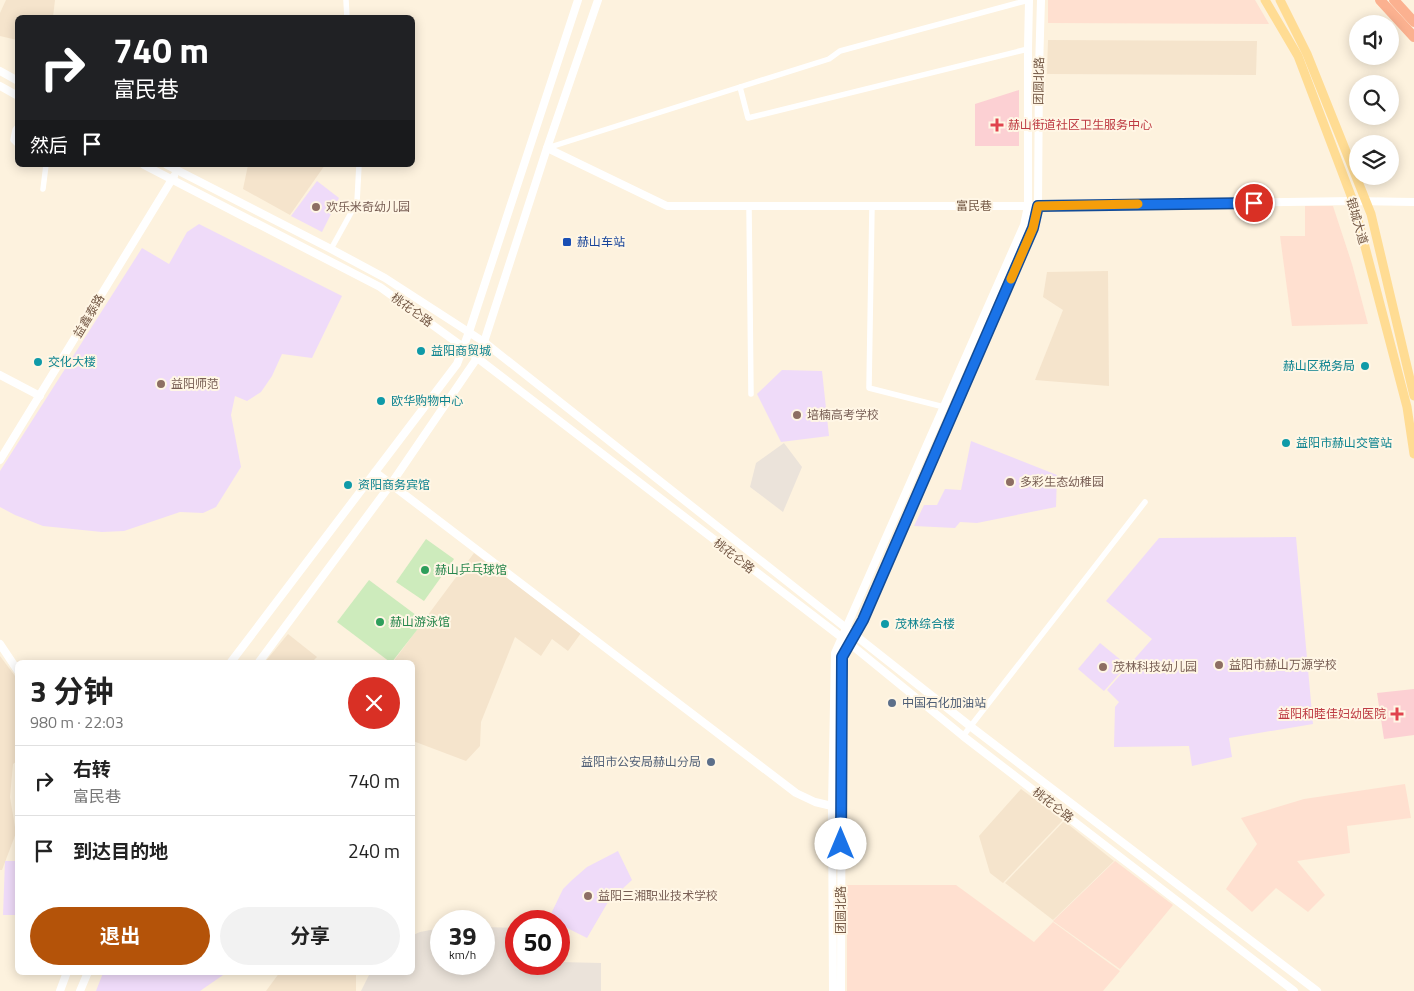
<!DOCTYPE html>
<html lang="zh">
<head>
<meta charset="utf-8">
<style>
  body { margin:0; font-family:"Titillium Web","Noto Sans SC",sans-serif; background:#f2f2f2; color:#222; height:100vh; display:flex; flex-direction:column; font-size:19px; white-space:nowrap }
  * { box-sizing:border-box; margin:0 }
  p { font-size:16px; color:#767676 }
  .icon { flex:none; width:28px; height:28px; fill:none; stroke:currentColor; stroke-width:2; stroke-linecap:round; stroke-linejoin:round }
  .map { position:relative; flex:1; overflow:hidden }
  .sheet { position:absolute; left:15px; top:660px; width:400px; height:315px; display:flex; flex-direction:column; background:#fff; border-radius:8px; box-shadow:0 2px 12px #0003 }
  .sheet>* { flex:none }
  .banner { position:absolute; left:15px; top:15px; width:400px; height:152px; border-radius:8px; box-shadow:0 2px 12px #0003; background:#202124; color:#fff; overflow:hidden }
  .tools { position:absolute; left:1349px; top:15px; display:grid; gap:10px }
  .tools a { display:grid; place-items:center; width:50px; height:50px; border-radius:50%; background:#fff; box-shadow:0 2px 12px #0003; font-size:25px }
  .speed { position:absolute; left:430px; top:910px; display:flex; gap:10px; font-size:25px; font-weight:700; text-align:center }
  .speed>* { display:grid; place-content:center; width:65px; height:65px; border-radius:50%; background:#fff; box-shadow:0 2px 12px #0003; line-height:1 }
  .speed small { font-size:12px; font-weight:400 }
  .speed .limit { border:8px solid #d22; background:#fff; color:#111 }
  .pin { position:absolute; display:grid; place-items:center; width:42px; height:42px; color:#fff; margin:-21px; border:2px solid #fff; border-radius:50%; box-shadow:0 1px 5px #0007 }
  .me { position:absolute; width:55px; margin:-28px; rotate:0deg; stroke-linejoin:round; filter:drop-shadow(0 0 4px #0008) }
  .turn { display:flex; align-items:center; gap:18px; height:105px; padding:0 15px; font-size:22px }
  .turn .icon { width:65px; height:65px; stroke-width:2.5 }
  .turn b { display:block; font-size:35px; line-height:42px }
  .then { display:flex; align-items:center; height:48px; padding:0 15px; background:#0003; gap:10px; font-size:19px }
  .round { display:grid; place-items:center; flex:none; width:52px; height:52px; border-radius:26px; background:#f2f2f2 }
  .head { display:flex; align-items:center; justify-content:space-between; height:85px; padding:0 15px }
  h1 { font-size:30px; font-weight:700; line-height:38px }
  .action { display:flex; gap:10px; margin-top:auto; padding:10px 15px }
  .action a { flex:1; height:58px; border-radius:30px; background:#b45309; color:#fff; font-size:20px; font-weight:700; line-height:58px; text-align:center }
  .action a+a { background:#f2f2f2; color:#222 }
  ul { padding:0; list-style:none }
  li { display:flex; align-items:center; gap:15px; height:70px; padding:0 15px; border-top:1px solid #e0e0e0 }
  li div { flex:1 }
  li b { display:block; font-size:19px }
  li em { font-style:normal }
  .map>svg:first-child { display:block }
  .residential { fill:#f5e4cc }
  .commercial { fill:#ffe0d0 }
  .industrial { fill:#ebe3da }
  .education { fill:#efdbf9 }
  .medical { fill:#fcd0d3 }
  .green { fill:#cdebbc }
  .lines { fill:none; stroke-linecap:round; stroke-linejoin:round }
  .street { stroke:#fff; stroke-width:5.5 }
  .secondary { stroke:#fff; stroke-width:8 }
  .primary { stroke:#ffdc93; stroke-width:9 }
  .highway { stroke:#fbb190; stroke-width:10 }
  .route-casing { stroke:#114b97; stroke-width:12 }
  .route { stroke:#1a73e8; stroke-width:9 }
  .slow { stroke:#f59e0b; stroke-width:9 }
  .health-dot { fill:#e0444e; stroke:#fff6e5; stroke-width:2 }
  .education-dot { fill:#8d6e63; stroke:#fff6e5; stroke-width:2 }
  .transit-dot { fill:#1a4fb4; stroke:#fff6e5; stroke-width:2 }
  .culture-dot { fill:#0f9aa8; stroke:#fff6e5; stroke-width:2 }
  .leisure-dot { fill:#2e9e5b; stroke:#fff6e5; stroke-width:2 }
  .service-dot { fill:#5c6f8a; stroke:#fff6e5; stroke-width:2 }
  .labels { text-anchor:middle; stroke-width:4; stroke-linejoin:round; paint-order:stroke }
  .street-label { font-size:12px; fill:#745845; stroke:#fff6e5 }
  .health-label { font-size:12px; fill:#be3a42; stroke:#fff6e5; text-anchor:start }
  .education-label { font-size:12px; fill:#785e54; stroke:#fff6e5; text-anchor:start }
  .transit-label { font-size:12px; fill:#164399; stroke:#fff6e5; text-anchor:start }
  .culture-label { font-size:12px; fill:#0d838f; stroke:#fff6e5; text-anchor:start }
  .leisure-label { font-size:12px; fill:#27864d; stroke:#fff6e5; text-anchor:start }
  .service-label { font-size:12px; fill:#4e5e75; stroke:#fff6e5; text-anchor:start }
</style>
</head>
<body>
<div class="map">
<svg width="1414" height="991" viewBox="0 0 1414 991">
  <rect width="100%" height="100%" fill="#fdf2de"/>
  <!-- residential -->
  <g class="residential">
    <polygon points="6,0 55,0 53,17 18,18 17,40 0,36 0,13"/>
    <polygon points="1048,40 1257,41 1256,75 1047,74"/>
    <polygon points="248,165 325,165 290,215 243,189"/>
    <polygon points="1108,271 1109,386 1035,380 1063,310 1043,297 1047,272"/>
    <polygon points="474,553 581,633 568,651 552,639 541,656 515,637 481,722 480,746 466,761 413,741 412,662 393,662"/>
    <polygon points="288,634 317,657 312,662 265,662"/>
    <polygon points="0,656 18,680 17,761 13,764 10,797 16,833 2,870 0,870"/>
    <polygon points="1021,789 1063,820 1003,883 990,873 979,836"/>
    <polygon points="1064,821 1114,861 1053,920 1005,883"/>
    <polygon points="280,972 356,973 356,991 266,991"/>
  </g>
  <!-- commercial -->
  <g class="commercial">
    <polygon points="1048,0 1255,0 1269,24 1048,23"/>
    <polygon points="1305,206 1333,206 1352,264 1368,324 1292,326 1280,236 1305,236"/>
    <polygon points="1405,784 1411,818 1347,826 1350,853 1297,861 1325,895 1308,912 1276,888 1252,912 1226,889 1257,844 1241,818 1304,799"/>
    <polygon points="1115,861 1173,905 1120,969 1053,921"/>
    <polygon points="847,885 956,885 1034,942 1053,922 1120,971 1103,991 847,991"/>
  </g>
  <!-- industrial -->
  <g class="industrial">
    <polygon points="784,443 802,467 783,512 750,487 756,463"/>
    <polygon points="484,927 516,928 516,964 559,964 559,962 601,963 601,991 361,991 370,973 412,972 413,935 420,932 441,928 441,964 484,964"/>
  </g>
  <!-- education -->
  <g class="education">
    <polygon points="317,181 339,198 322,232 291,216"/>
    <polygon points="199,224 342,296 312,358 282,354 272,376 261,392 247,401 235,396 231,415 241,467 216,507 203,513 180,512 124,531 102,532 43,526 15,515 0,507 0,471 142,248 169,264 187,232"/>
    <polygon points="782,370 822,371 829,436 781,442 757,394"/>
    <polygon points="971,441 1057,475 1056,507 977,523 960,522 955,528 914,526 924,505 937,505 945,489 961,490"/>
    <polygon points="1296,537 1313,724 1229,738 1232,757 1192,766 1189,746 1114,747 1115,707 1119,702 1107,690 1152,639 1106,601 1159,538"/>
    <polygon points="1100,643 1127,665 1104,691 1078,669"/>
    <polygon points="618,851 632,880 608,902 587,938 559,924 559,921 554,921 549,918 563,889 571,881 587,867"/>
    <polygon points="5,861 17,861 17,915 3,915"/>
    <polygon points="103,973 103,972 226,973 200,991 96,991"/>
  </g>
  <!-- medical -->
  <g class="medical">
    <polygon points="1019,90 1019,146 975,146 975,104"/>
    <polygon points="1414,689 1414,735 1384,739 1377,693"/>
  </g>
  <!-- green -->
  <g class="green">
    <polygon points="426,539 454,559 424,601 396,582"/>
    <polygon points="369,580 424,621 392,662 390,662 337,622"/>
  </g>
  <g class="lines">
    <!-- street -->
    <g class="street">
      <polyline points="346,0 347,18"/>
      <polyline points="1028,49 748,118 740,87 829,59 840,51 1029,0"/>
      <polyline points="18,126 15,130 13,140 18,145"/>
      <polyline points="547,148 740,87"/>
      <polyline points="43,189 46,165"/>
      <polyline points="872,206 869,388 944,407"/>
      <polyline points="749,207 751,394"/>
      <polyline points="331,249 357,202 359,165"/>
      <polyline points="963,736 1145,502"/>
    </g>
    <!-- secondary -->
    <g class="secondary">
      <polyline points="0,71 18,81"/>
      <polyline points="0,86 18,96"/>
      <polyline points="547,148 667,206 1028,206 1353,201 1414,202"/>
      <polyline points="144,165 380,287 463,347 849,643 963,736 1294,991"/>
      <polyline points="167,165 331,249 385,278 484,342 970,726 1317,991"/>
      <polyline points="0,375 40,396"/>
      <polyline points="0,460 174,176"/>
      <polyline points="375,472 796,793 815,802 836,807"/>
      <polyline points="0,644 18,671"/>
      <polyline points="231,662 457,364 469,332 578,0"/>
      <polyline points="259,662 391,484 477,358 484,342 547,148 598,0"/>
      <polyline points="60,991 67,972"/>
      <polyline points="80,991 88,972"/>
      <polyline points="833,991 832,806 835,653 1024,225 1028,206 1028,49 1029,0"/>
      <polyline points="841,991 842,657 863,620 1033,228 1038,206 1039,69 1041,0"/>
    </g>
    <!-- primary -->
    <g class="primary">
      <polyline points="1265,0 1298,56 1353,201 1407,407 1414,454"/>
      <polyline points="1280,0 1307,54 1371,214 1414,396"/>
    </g>
    <!-- highway -->
    <g class="highway">
      <polyline points="1380,0 1414,37"/>
      <polyline points="1394,0 1414,22"/>
    </g>
  </g>
  <g class="lines">
    <!-- route casing -->
    <g class="route-casing">
      <polyline id="route" points="841,844 842,657 863,620 1033,228 1038,206 1254,203"/>
    </g>
    <!-- route -->
    <use href="#route" class="route"/>
    <!-- slow -->
    <polyline class="slow" points="1011,279 1033,228 1038,206 1138,204"/>
  </g>
  <!-- markers -->
  <g class="health-dot">
    <path d="M994.5 117.5h5v5h5v5h-5v5h-5v-5h-5v-5h5z"/>
    <path d="M1394.5 706.5h5v5h5v5h-5v5h-5v-5h-5v-5h5z"/>
  </g>
  <g class="education-dot">
    <circle cx="316" cy="207" r="5"/>
    <circle cx="161" cy="384" r="5"/>
    <circle cx="797" cy="415" r="5"/>
    <circle cx="1010" cy="482" r="5"/>
    <circle cx="1219" cy="665" r="5"/>
    <circle cx="1103" cy="667" r="5"/>
    <circle cx="588" cy="896" r="5"/>
  </g>
  <rect class="transit-dot" x="562" y="237" width="10" height="10" rx="2.5"/>
  <g class="culture-dot">
    <circle cx="421" cy="351" r="5"/>
    <circle cx="38" cy="362" r="5"/>
    <circle cx="1365" cy="366" r="5"/>
    <circle cx="381" cy="401" r="5"/>
    <circle cx="1286" cy="443" r="5"/>
    <circle cx="348" cy="485" r="5"/>
    <circle cx="885" cy="624" r="5"/>
  </g>
  <g class="leisure-dot">
    <circle cx="425" cy="570" r="5"/>
    <circle cx="380" cy="622" r="5"/>
  </g>
  <g class="service-dot">
    <circle cx="892" cy="703" r="5"/>
    <circle cx="711" cy="762" r="5"/>
  </g>
  <g class="labels">
    <!-- street labels -->
    <g class="street-label">
      <text transform="translate(1039 81) rotate(-89)" y="4">团圆北路</text>
      <text x="974" y="210">富民巷</text>
      <text transform="translate(1357 221) rotate(74)" y="4">银城大道</text>
      <text transform="translate(412 310) rotate(36)" y="4">桃花仑路</text>
      <text transform="translate(89 316) rotate(-59)" y="4">益鑫泰路</text>
      <text transform="translate(734 556) rotate(38)" y="4">桃花仑路</text>
      <text transform="translate(1053 805) rotate(38)" y="4">桃花仑路</text>
      <text transform="translate(841 910) rotate(-90)" y="4">团圆北路</text>
    </g>
    <!-- health labels -->
    <g class="health-label">
      <text x="1008" y="129">赫山街道社区卫生服务中心</text>
      <text x="1386" y="718" text-anchor="end">益阳和睦佳妇幼医院</text>
    </g>
    <!-- education labels -->
    <g class="education-label">
      <text x="326" y="211">欢乐米奇幼儿园</text>
      <text x="171" y="388">益阳师范</text>
      <text x="807" y="419">培楠高考学校</text>
      <text x="1020" y="486">多彩生态幼稚园</text>
      <text x="1229" y="669">益阳市赫山万源学校</text>
      <text x="1113" y="671">茂林科技幼儿园</text>
      <text x="598" y="900">益阳三湘职业技术学校</text>
    </g>
    <!-- transit labels -->
    <g class="transit-label">
      <text x="577" y="246">赫山车站</text>
    </g>
    <!-- culture labels -->
    <g class="culture-label">
      <text x="431" y="355">益阳商贸城</text>
      <text x="48" y="366">交化大楼</text>
      <text x="1355" y="370" text-anchor="end">赫山区税务局</text>
      <text x="391" y="405">欧华购物中心</text>
      <text x="1296" y="447">益阳市赫山交管站</text>
      <text x="358" y="489">资阳商务宾馆</text>
      <text x="895" y="628">茂林综合楼</text>
    </g>
    <!-- leisure labels -->
    <g class="leisure-label">
      <text x="435" y="574">赫山乒乓球馆</text>
      <text x="390" y="626">赫山游泳馆</text>
    </g>
    <!-- service labels -->
    <g class="service-label">
      <text x="902" y="707">中国石化加油站</text>
      <text x="701" y="766" text-anchor="end">益阳市公安局赫山分局</text>
    </g>
  </g>
</svg>
<div class="tools">
<a><svg class="icon" aria-label="sound" viewBox="0 0 24 24"><path d="M4 9h4l5-4v14l-5-4H4zM17 9q2 3 0 6"/></svg></a>
<a><svg class="icon" aria-label="search" viewBox="0 0 24 24"><circle cx="10" cy="10" r="6"/><path d="M15 15l6 6"/></svg></a>
<a><svg class="icon" aria-label="layers" viewBox="0 0 24 24"><path d="M12 4l9 5-9 5-9-5zM3 14l9 5 9-5"/></svg></a>
</div>
<div class="speed"><div>39<small>km/h</small></div><div class="limit">50</div></div>
<div class="pin" style="left:1254px;top:203px;background:#d93025"><svg class="icon" aria-label="arrive" viewBox="0 0 24 24"><path d="M6 21V4h12l-3 4 3 4H6"/></svg></div>
<svg class="me" style="left:841px;top:844px" viewBox="-20 -20 40 40"><circle r="19" fill="#fff"/><path d="M0-13L10 11 0 6-10 11z" fill="#1a73e8"/></svg>
<div class="banner">
<div class="turn"><svg class="icon" aria-label="right" viewBox="0 0 24 24"><path d="M7 20v-9h11M14 6l5 5-5 5"/></svg><div><b>740 m</b>富民巷</div></div>
<div class="then">然后<svg class="icon" aria-label="arrive" viewBox="0 0 24 24"><path d="M6 21V4h12l-3 4 3 4H6"/></svg></div>
</div>
<section class="sheet">
<div class="head"><div><h1>3 分钟</h1><p>980 m · 22:03</p></div><a class="round" style="background:#d93025;color:#fff"><svg class="icon" aria-label="close" viewBox="0 0 24 24"><path d="M6 6l12 12M18 6L6 18"/></svg></a></div>
<ul>
<li><svg class="icon" aria-label="right" viewBox="0 0 24 24"><path d="M7 20v-9h11M14 6l5 5-5 5"/></svg><div><b>右转</b><p>富民巷</p></div><em>740 m</em></li>
<li><svg class="icon" aria-label="arrive" viewBox="0 0 24 24"><path d="M6 21V4h12l-3 4 3 4H6"/></svg><div><b>到达目的地</b></div><em>240 m</em></li>
</ul>
<div class="action"><a>退出</a><a>分享</a></div>
</section>
</div>
</body>
</html>
